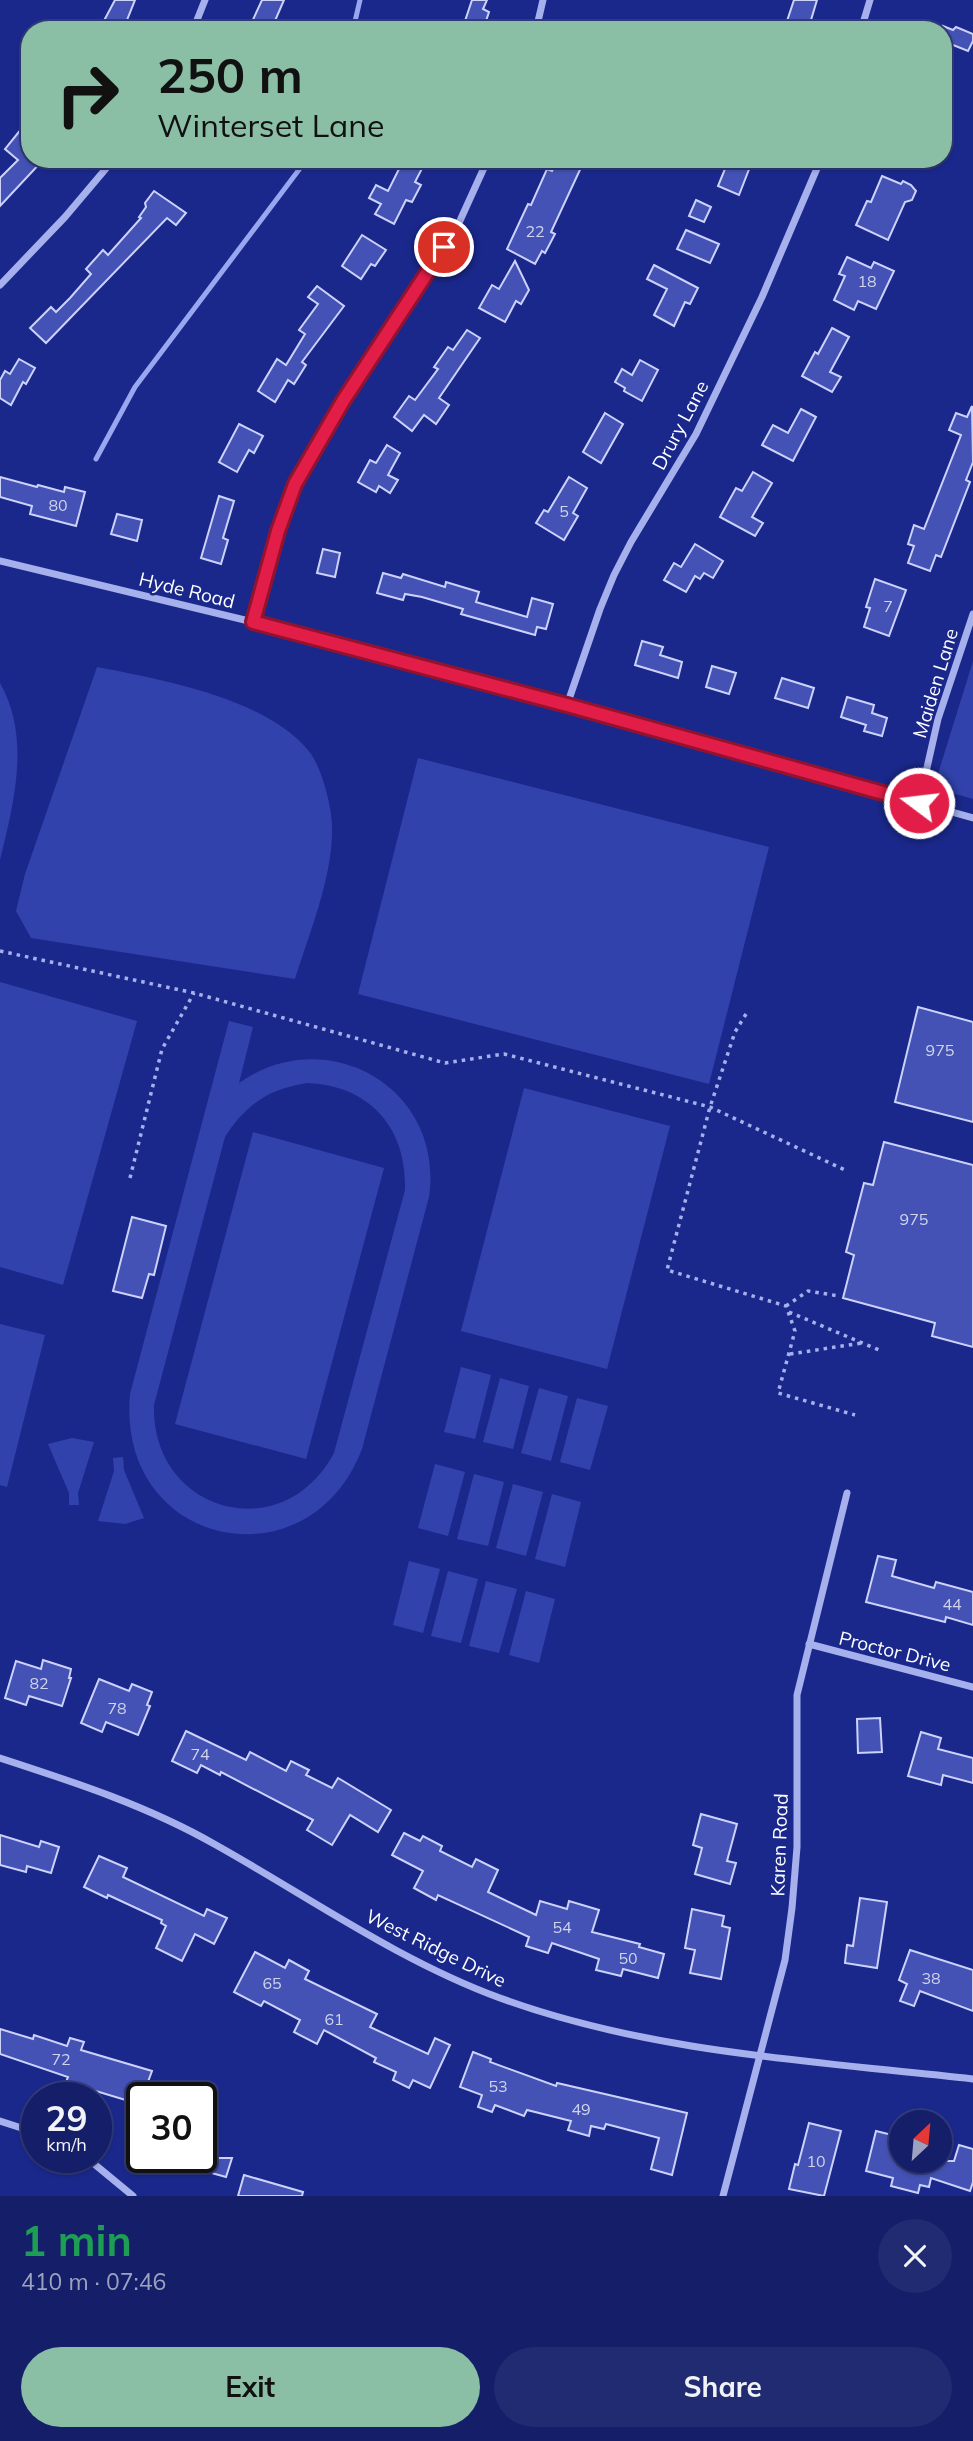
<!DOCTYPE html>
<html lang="en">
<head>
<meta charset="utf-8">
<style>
  body { margin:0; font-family:Mulish,sans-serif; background:#212b71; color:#f1f3f6; height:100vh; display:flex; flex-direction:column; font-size:26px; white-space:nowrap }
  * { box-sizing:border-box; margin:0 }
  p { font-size:23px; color:#9da2c0 }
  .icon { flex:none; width:38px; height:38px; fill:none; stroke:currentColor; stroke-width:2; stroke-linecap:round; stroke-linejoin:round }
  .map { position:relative; height:2196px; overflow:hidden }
  .drawer { display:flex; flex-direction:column; background:#141e69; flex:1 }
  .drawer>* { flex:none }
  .hud { position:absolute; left:21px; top:21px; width:931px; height:147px; border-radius:28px; box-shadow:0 2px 5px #0004,0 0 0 2px #333c7d; background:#8abfa5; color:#111; overflow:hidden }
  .needle { width:46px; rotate:26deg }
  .tools { position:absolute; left:889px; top:2110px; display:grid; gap:14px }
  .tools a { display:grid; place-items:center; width:63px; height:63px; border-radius:50%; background:#141e69; box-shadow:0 2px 5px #0004,0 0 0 2px #333c7d; font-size:35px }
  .speed { position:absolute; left:21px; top:2082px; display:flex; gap:14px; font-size:35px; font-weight:700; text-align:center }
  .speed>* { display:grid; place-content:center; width:91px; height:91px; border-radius:50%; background:#141e69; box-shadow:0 2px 5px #0004,0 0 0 2px #333c7d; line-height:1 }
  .speed small { font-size:18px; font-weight:400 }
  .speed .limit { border:4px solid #111; border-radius:10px; background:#fff; color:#111 }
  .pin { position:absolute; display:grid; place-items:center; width:60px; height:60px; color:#fff; margin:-30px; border:4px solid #fff; border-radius:50%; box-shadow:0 2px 7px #0007 }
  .me { position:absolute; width:77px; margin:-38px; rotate:285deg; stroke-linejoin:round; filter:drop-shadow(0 0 5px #0008) }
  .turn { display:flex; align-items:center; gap:24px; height:147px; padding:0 21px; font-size:32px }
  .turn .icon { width:91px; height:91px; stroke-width:2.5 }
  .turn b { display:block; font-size:49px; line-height:60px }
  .round { display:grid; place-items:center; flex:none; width:74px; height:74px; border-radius:37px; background:#212b71 }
  .headline { display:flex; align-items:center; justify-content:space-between; height:119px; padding:0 21px }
  h1 { font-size:42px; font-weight:700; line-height:52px; color:#1e9e55 }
  .cta { display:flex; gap:14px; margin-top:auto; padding:14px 21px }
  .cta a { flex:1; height:80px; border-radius:42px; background:#8abfa5; color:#111; font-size:28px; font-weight:700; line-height:80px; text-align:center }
  .cta a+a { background:#212b71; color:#f1f3f6 }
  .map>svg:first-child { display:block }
  .green { fill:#3142ac; fill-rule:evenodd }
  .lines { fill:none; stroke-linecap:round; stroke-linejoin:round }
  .stream { stroke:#99a6f0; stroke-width:5 }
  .building { fill:#4352b4; stroke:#ccd2fa; stroke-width:2 }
  .path { stroke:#a6b0ed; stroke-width:3.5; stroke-dasharray:3.5 5; stroke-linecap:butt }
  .minor { stroke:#a6b0ed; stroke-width:7 }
  .route-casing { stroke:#92132f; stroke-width:18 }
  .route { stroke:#e11d48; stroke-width:12 }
  .labels { text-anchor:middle; stroke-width:5; stroke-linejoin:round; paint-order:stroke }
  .number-label { font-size:16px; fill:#d0d4ec }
  .street-label { font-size:19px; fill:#fff; stroke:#1a288c }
</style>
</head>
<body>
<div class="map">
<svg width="973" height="2196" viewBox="0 0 973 2196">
  <rect width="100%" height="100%" fill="#1a288c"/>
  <!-- green -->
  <g class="green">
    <polygon points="973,661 973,799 938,789 937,777"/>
    <path d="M97,667C160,679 264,698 307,749C321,764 331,804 332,824C334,874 310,931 295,979L31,938L16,911L25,874Z"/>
    <path d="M0,683C31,737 14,803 0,860Z"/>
    <polygon points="418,758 769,847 709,1084 358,994"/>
    <polygon points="0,982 137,1021 63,1285 0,1267"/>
    <path d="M229,1021L253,1027L239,1083C327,1021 445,1088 429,1197L362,1449C309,1588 116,1548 130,1394ZM308,1083C370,1086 407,1128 405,1190L334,1453C283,1549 151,1513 154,1405L225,1137C245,1105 270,1088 308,1083Z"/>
    <polygon points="524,1088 670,1126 607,1369 461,1331"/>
    <polygon points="253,1132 384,1168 306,1459 175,1424"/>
    <polygon points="0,1324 45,1335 7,1487 0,1485"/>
    <polygon points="461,1367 491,1375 475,1439 444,1432"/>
    <polygon points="500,1378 529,1386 513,1449 483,1442"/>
    <polygon points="539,1388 568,1396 551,1461 521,1453"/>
    <polygon points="577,1398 608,1406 590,1470 560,1462"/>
    <polygon points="72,1438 94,1442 78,1493 79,1505 69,1505 69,1493 48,1444"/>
    <polygon points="123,1457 124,1470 144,1518 125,1524 98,1521 114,1471 113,1458"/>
    <polygon points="435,1464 465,1472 448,1536 418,1528"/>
    <polygon points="474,1474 504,1482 488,1546 457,1539"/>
    <polygon points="513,1484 543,1492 526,1556 496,1548"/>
    <polygon points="552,1494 581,1502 565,1567 535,1559"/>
    <polygon points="409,1561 440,1569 423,1633 393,1625"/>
    <polygon points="448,1571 478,1579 461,1643 431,1636"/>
    <polygon points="486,1581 517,1589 499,1653 469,1646"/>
    <polygon points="526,1591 555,1599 539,1663 509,1655"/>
  </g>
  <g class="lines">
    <!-- stream -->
    <g class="stream">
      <polyline points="353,30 360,0"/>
      <polyline points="96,459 135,387 301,167 304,159"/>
    </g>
  </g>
  <!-- building -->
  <g class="building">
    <polygon points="115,0 135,0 123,30 99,30"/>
    <polygon points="262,0 284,0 271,30 263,30 251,24"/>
    <polygon points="472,0 487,0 483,9 489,12 483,30 462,30"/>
    <polygon points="794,0 817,0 808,30 784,30"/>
    <polygon points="943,26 953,30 956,27 973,34 973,41 968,51 943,41"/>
    <polygon points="22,128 30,135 30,159 44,159 0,206 0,178 18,160 5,149"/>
    <polygon points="404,159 427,159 415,182 421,185 412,202 406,200 394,224 375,214 381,204 369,198 376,185 388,191"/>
    <polygon points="558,159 585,159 551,232 555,234 545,253 542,251 535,264 507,249 528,204 531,205 547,169 552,171"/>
    <polygon points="729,159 753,159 739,195 718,186"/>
    <polygon points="882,176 901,184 903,181 911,185 916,191 912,200 905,202 888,240 856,225 867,201 871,202"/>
    <polygon points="154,191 186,213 176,225 167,218 46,343 30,328 51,307 56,312 70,298 91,274 86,269 103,250 108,255 141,218 139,217 146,207 145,203"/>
    <polygon points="696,200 711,207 704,222 689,216"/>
    <polygon points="686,230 719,244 710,263 677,249"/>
    <polygon points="362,235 386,250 375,266 371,264 361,279 342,266"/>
    <polygon points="847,257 871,268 874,262 894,271 876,309 858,301 854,310 834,300 845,276 839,274"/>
    <polygon points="515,261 529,290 521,304 516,301 505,322 479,308 492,285 499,289"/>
    <polygon points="654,265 698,288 690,304 685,302 674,326 654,315 667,289 647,279"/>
    <polygon points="317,286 344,306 302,362 306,365 294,384 288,380 275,402 258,391 277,359 286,365 305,334 299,330 318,304 308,297"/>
    <polygon points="832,328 849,337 830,372 841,377 832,392 802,376 815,352 818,354"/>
    <polygon points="467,330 480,338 439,398 449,405 436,424 424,415 412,431 394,417 409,396 415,400 438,369 434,367 448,347 453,350"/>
    <polygon points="19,359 35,368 26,384 23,382 11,405 0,398 0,380 5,371 10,374"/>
    <polygon points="640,360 658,370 642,401 624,391 625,388 615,382 622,369 632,375"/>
    <polygon points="972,406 973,462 966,480 970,482 941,557 936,555 930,571 908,563 914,546 908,544 914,525 924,529 961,435 949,430 956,413 967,417"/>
    <polygon points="801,409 816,417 793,461 762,445 773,425 788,433"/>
    <polygon points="605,413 623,424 601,463 583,452"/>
    <polygon points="239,424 263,436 254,453 249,450 237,472 219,462"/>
    <polygon points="387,445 400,453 388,475 398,480 390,493 379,486 376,492 358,482 370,460 376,463"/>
    <polygon points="753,472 772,483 752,517 763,523 755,536 720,517 736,488 742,491"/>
    <polygon points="0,477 37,487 38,485 64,492 65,487 85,492 76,526 30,514 32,506 0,497"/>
    <polygon points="569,477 587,488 573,513 578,516 564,540 536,523 544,510 548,512"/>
    <polygon points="219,496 234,501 223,538 228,540 221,564 201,558"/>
    <polygon points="117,514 142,520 137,541 111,534"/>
    <polygon points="695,544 723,561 713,578 704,573 700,579 695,576 686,592 664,580 674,563 681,567"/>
    <polygon points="323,549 340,553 335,577 317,573"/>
    <polygon points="383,573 401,578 403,574 445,587 446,582 479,592 476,602 527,617 532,598 553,604 546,629 537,627 535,635 461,614 463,609 422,597 405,594 403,600 377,593"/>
    <polygon points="875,579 906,590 889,636 864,627 870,608 866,607"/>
    <polygon points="642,641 663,647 660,655 682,662 678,678 635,665"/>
    <polygon points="712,666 736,673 729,694 706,687"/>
    <polygon points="782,678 814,688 808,708 775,698"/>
    <polygon points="847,697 874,705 872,713 887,718 882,736 864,731 866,725 841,717"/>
    <polygon points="918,1007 973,1022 973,1122 895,1102"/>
    <polygon points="884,1142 973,1165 973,1347 932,1336 935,1323 843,1298 854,1255 846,1252 864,1183 873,1185"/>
    <polygon points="132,1217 166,1226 154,1275 149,1274 142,1298 113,1291"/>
    <polygon points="878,1556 896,1560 892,1576 934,1588 936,1582 973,1592 973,1625 946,1617 945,1622 866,1602"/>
    <polygon points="43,1660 71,1669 69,1678 71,1678 62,1706 29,1696 26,1705 5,1698 16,1661 41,1669"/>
    <polygon points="99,1679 129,1691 132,1684 152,1692 147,1705 150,1706 138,1735 106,1722 102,1732 81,1723"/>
    <polygon points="880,1718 882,1752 858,1753 857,1719"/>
    <polygon points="186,1731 246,1760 250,1752 286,1771 291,1761 309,1770 306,1775 332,1788 338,1778 391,1810 378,1832 350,1815 332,1845 307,1830 313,1820 221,1772 220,1775 201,1765 197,1773 172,1761"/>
    <polygon points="921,1732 941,1738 938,1749 973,1758 973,1783 943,1775 941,1785 908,1776"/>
    <polygon points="701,1814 737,1824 727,1861 736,1863 730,1884 695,1874 702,1848 693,1845"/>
    <polygon points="404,1833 420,1841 423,1836 442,1846 440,1851 472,1867 476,1859 498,1870 488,1892 536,1915 540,1901 567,1909 569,1901 599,1910 592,1932 640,1944 639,1947 664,1954 658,1978 623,1969 621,1976 596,1970 599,1959 552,1943 548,1953 526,1946 529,1937 438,1895 436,1900 414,1888 423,1871 392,1855"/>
    <polygon points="0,1835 39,1847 41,1841 59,1847 51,1873 27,1866 26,1872 0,1865"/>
    <polygon points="99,1856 127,1868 123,1877 204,1916 207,1909 227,1918 214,1944 195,1934 182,1961 156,1948 166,1926 161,1923 162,1920 108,1895 107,1898 84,1887"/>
    <polygon points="860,1898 887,1902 877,1968 845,1963 847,1945 853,1946"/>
    <polygon points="692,1909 724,1916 722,1926 730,1928 721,1979 690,1973 695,1950 685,1948"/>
    <polygon points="910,1950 973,1970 973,2011 920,1991 914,2006 900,2001 907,1984 899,1980"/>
    <polygon points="255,1952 285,1968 289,1960 309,1971 305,1979 377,2014 370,2027 428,2054 435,2038 450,2045 430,2088 413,2080 409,2088 393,2080 396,2072 374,2062 376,2058 324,2030 317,2044 294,2032 300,2020 264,2001 261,2006 234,1992"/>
    <polygon points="0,2029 33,2039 34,2035 67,2046 70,2038 84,2042 81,2050 152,2071 142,2098 142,2105 66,2082 68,2077 0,2054"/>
    <polygon points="473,2052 491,2059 490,2062 556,2086 557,2083 687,2113 672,2175 651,2169 659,2138 606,2124 604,2129 591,2126 589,2136 568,2130 571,2121 527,2110 524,2116 495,2105 492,2112 478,2107 482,2095 460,2087"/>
    <polygon points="809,2123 841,2131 824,2196 789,2189 795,2164 798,2165"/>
    <polygon points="876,2131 896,2136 894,2146 901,2147 901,2161 954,2161 959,2145 973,2149 973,2182 970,2191 931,2178 929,2187 920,2185 918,2193 891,2186 893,2178 866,2171"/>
    <polygon points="172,2158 232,2158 226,2177 172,2162"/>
    <polygon points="244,2175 303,2192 302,2196 238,2196"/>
  </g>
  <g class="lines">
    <!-- path -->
    <g class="path">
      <polyline points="0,951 194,993 445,1063 504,1054 710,1107 845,1170"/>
      <polyline points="746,1014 735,1032 710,1107 667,1270 786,1306 795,1331 778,1393 855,1415"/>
      <polyline points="130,1178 162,1049 194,993"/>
      <polyline points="786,1306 808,1291 839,1296"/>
      <polyline points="789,1312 879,1350"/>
      <polyline points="790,1354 862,1343"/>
    </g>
    <!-- minor -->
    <g class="minor">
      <polyline points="193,30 205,0"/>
      <polyline points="536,30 543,0"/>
      <polyline points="861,30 870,0"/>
      <polyline points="0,285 65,217 114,159"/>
      <polyline points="0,561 253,622 567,705 973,818"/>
      <polyline points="253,622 278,531 295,484 343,401 458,225 488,159"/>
      <polyline points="567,705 600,609 614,575 631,542 696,434 762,297 821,159"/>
      <polyline points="919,803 938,719 973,614"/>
      <polyline points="809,1644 973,1687"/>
      <path d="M0,1758C74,1782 148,1806 216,1845C309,1897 399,1961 500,1998C651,2053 814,2061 973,2079"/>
      <polyline points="0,2121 37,2133"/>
      <polyline points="87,2158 133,2196"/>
      <polyline points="723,2196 785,1960 792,1908 797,1847 797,1695 847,1493"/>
    </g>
  </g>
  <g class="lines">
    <!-- route casing -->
    <g class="route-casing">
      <polyline id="route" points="444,247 343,401 295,484 278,531 253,622 567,705 919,803"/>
    </g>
    <!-- route -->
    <use href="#route" class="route"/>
  </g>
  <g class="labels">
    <!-- number labels -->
    <g class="number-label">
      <text x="535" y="237">22</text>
      <text x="867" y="287">18</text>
      <text x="58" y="511">80</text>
      <text x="564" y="517">5</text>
      <text x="888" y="612">7</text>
      <text x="940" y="1056">975</text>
      <text x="914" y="1225">975</text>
      <text x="952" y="1610">44</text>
      <text x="39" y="1689">82</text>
      <text x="117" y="1714">78</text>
      <text x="200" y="1760">74</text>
      <text x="562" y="1933">54</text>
      <text x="628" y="1964">50</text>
      <text x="931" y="1984">38</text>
      <text x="272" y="1989">65</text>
      <text x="334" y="2025">61</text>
      <text x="61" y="2065">72</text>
      <text x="498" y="2092">53</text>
      <text x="581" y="2115">49</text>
      <text x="816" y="2167">10</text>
    </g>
    <!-- street labels -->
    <g class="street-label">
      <text transform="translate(680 425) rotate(-62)" y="7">Drury Lane</text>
      <text transform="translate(187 590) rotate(14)" y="7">Hyde Road</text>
      <text transform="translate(935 683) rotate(-73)" y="7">Maiden Lane</text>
      <text transform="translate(895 1651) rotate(14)" y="7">Proctor Drive</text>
      <text transform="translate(779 1845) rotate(-88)" y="7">Karen Road</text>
      <text transform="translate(436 1948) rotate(26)" y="7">West Ridge Drive</text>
    </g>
  </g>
</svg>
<div class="tools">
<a><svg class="needle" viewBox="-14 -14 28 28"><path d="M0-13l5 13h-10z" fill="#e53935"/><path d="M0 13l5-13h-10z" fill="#9da2c0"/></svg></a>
</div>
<div class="speed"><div>29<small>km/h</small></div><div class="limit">30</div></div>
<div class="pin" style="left:444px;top:247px;background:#d93025"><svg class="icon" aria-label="arrive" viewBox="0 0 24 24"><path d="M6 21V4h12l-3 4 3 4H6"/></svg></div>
<svg class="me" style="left:919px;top:803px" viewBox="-20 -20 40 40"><circle r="17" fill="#e11d48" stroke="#fff" stroke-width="3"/><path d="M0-11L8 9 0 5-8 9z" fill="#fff"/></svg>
<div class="hud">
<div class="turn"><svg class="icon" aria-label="right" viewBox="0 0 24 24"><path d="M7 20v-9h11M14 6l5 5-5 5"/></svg><div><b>250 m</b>Winterset Lane</div></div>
</div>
</div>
<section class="drawer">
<div class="headline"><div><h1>1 min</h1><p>410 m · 07:46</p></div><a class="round"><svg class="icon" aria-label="close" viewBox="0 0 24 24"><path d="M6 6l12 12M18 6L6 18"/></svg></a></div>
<div class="cta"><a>Exit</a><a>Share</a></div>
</section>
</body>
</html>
